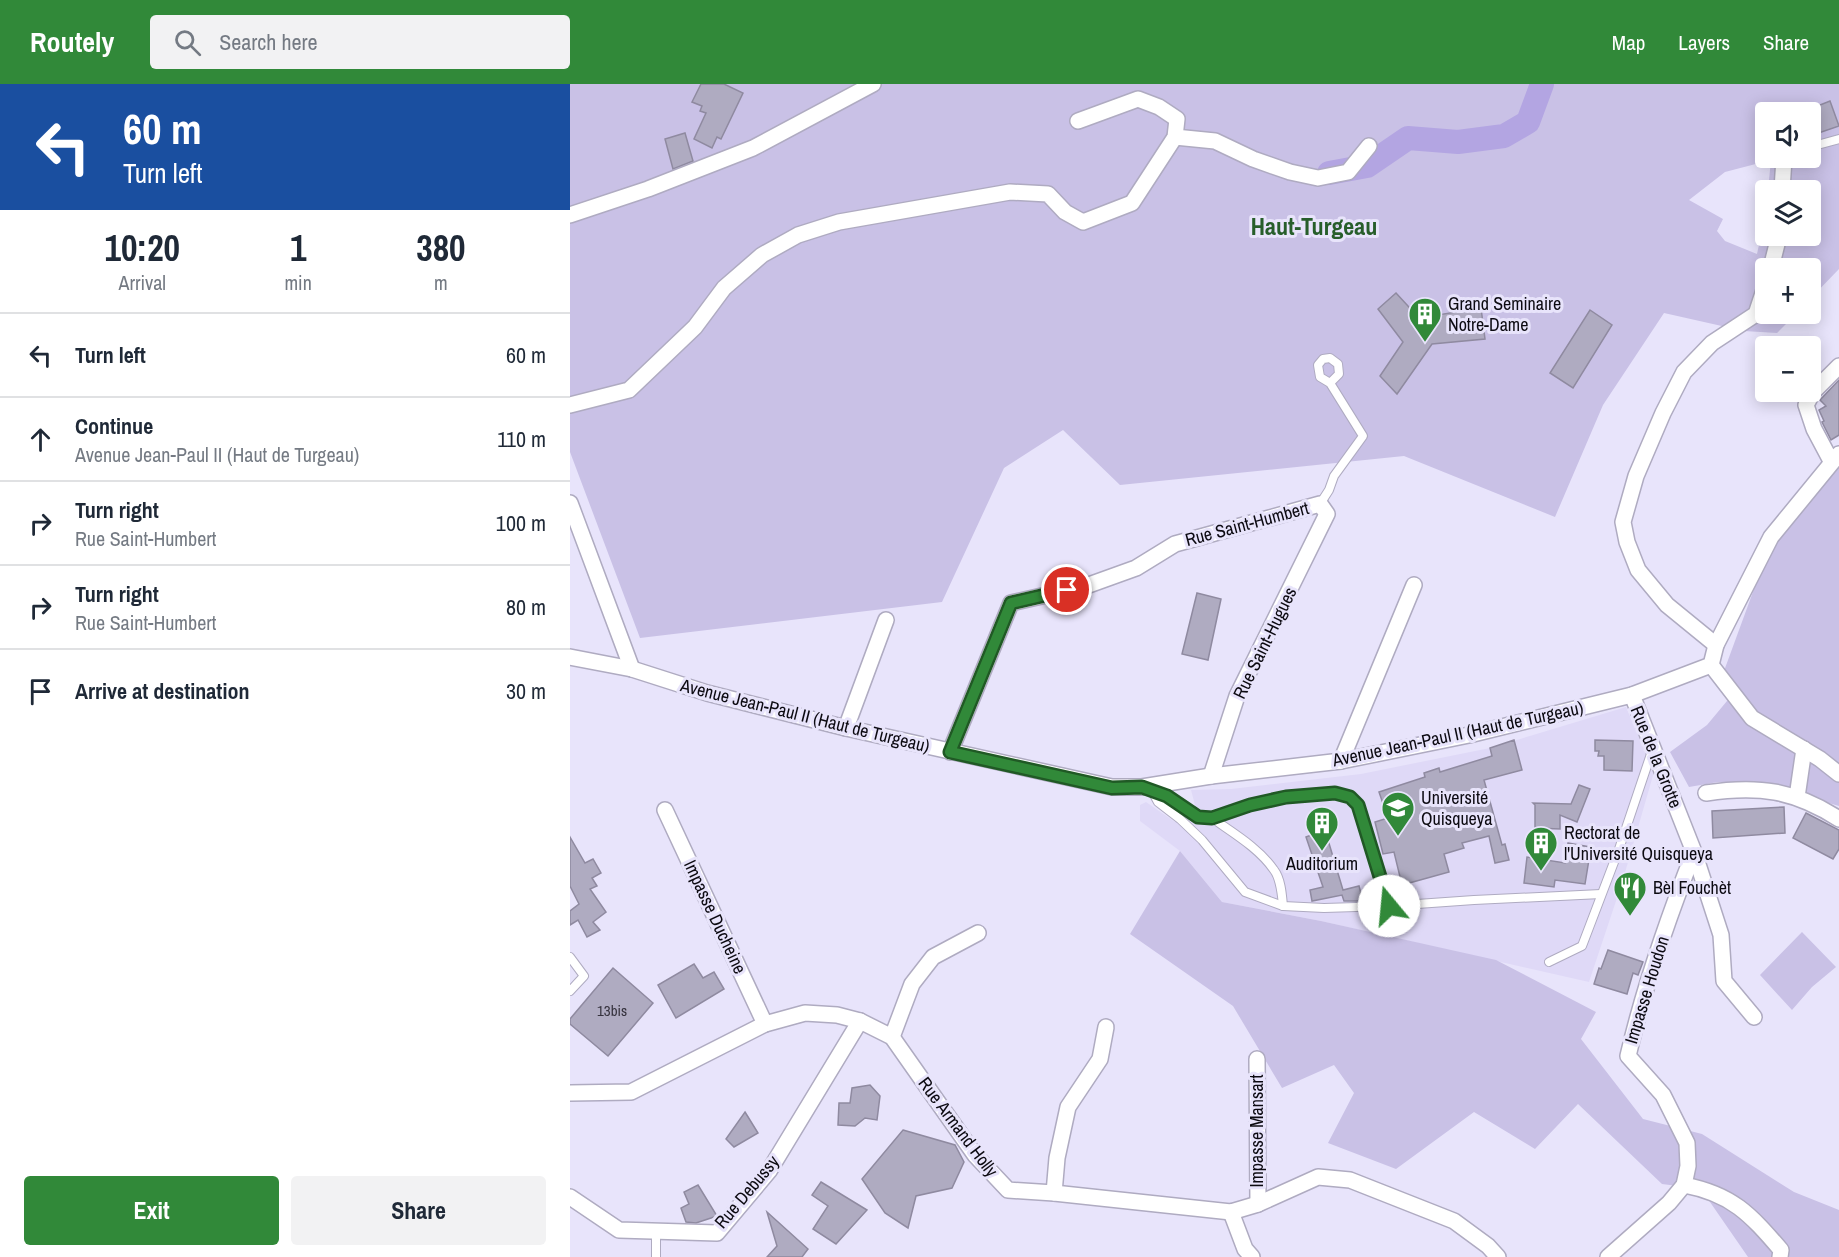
<!DOCTYPE html>
<html lang="en">
<head>
<meta charset="utf-8">
<style>
  body { margin:0; font-family:"Archivo Narrow",sans-serif; background:#f2f2f3; color:#1f2937; height:100vh; display:flex; flex-direction:column; font-size:22px; white-space:nowrap }
  * { box-sizing:border-box; margin:0 }
  p { font-size:20px; color:#747a83 }
  .icon { flex:none; width:33px; height:33px; fill:none; stroke:currentColor; stroke-width:2; stroke-linecap:round; stroke-linejoin:round }
  .map { position:relative; flex:1; overflow:hidden }
  .sheet { display:flex; flex-direction:column; background:#fff; width:570px }
  .sheet>* { flex:none }
  .guide { background:#1a4fa0; color:#fff; overflow:hidden }
  .buttons { position:absolute; left:1185px; top:18px; display:grid; gap:12px }
  .buttons a { display:grid; place-items:center; width:66px; height:66px; border-radius:6px; background:#fff; box-shadow:0 3px 15px #0003; font-size:30px }
  .pin { position:absolute; display:grid; place-items:center; width:51px; height:51px; color:#fff; margin:-26px; border:3px solid #fff; border-radius:50%; box-shadow:0 2px 6px #0007 }
  .me { position:absolute; width:66px; margin:-33px; rotate:343deg; stroke-linejoin:round; filter:drop-shadow(0 0 4px #0008) }
  .turn { display:flex; align-items:center; gap:21px; height:126px; padding:0 24px; font-size:27px }
  .turn .icon { width:78px; height:78px; stroke-width:2.5 }
  .turn b { display:block; font-size:42px; line-height:51px }
  .eta { display:flex; justify-content:space-evenly; align-items:center; height:102px; text-align:center }
  .eta b { font-size:36px; font-weight:700; line-height:42px }
  .cta { display:flex; gap:12px; margin-top:auto; padding:12px 24px }
  .cta a { flex:1; height:69px; border-radius:6px; background:#318939; color:#fff; font-size:24px; font-weight:700; line-height:69px; text-align:center }
  .cta a+a { background:#f2f2f3; color:#1f2937 }
  ul { padding:0; list-style:none }
  li { display:flex; align-items:center; gap:18px; height:84px; padding:0 24px; border-top:2px solid #e0e1e3 }
  li div { flex:1 }
  li b { display:block; font-size:22px }
  li em { font-style:normal }
  header { display:flex; align-items:center; gap:36px; box-sizing:border-box; height:84px; padding:0 30px; background:#318939; color:#fff }
  header strong { font-size:28px }
  nav { display:flex; gap:33px; margin-inline-start:auto; font-size:21px }
  .search { width:420px; height:54px; background:#f2f2f3; display:flex; align-items:center; gap:15px; box-sizing:border-box; padding:0 21px; border-radius:6px; color:#747a83; font-size:22px }
  main { display:flex; flex:1; min-height:0 }
  .map>svg:first-child { display:block }
  .built { fill:#dfd9f7 }
  .green { fill:#c9c1e6; fill-rule:evenodd }
  .lines { fill:none; stroke-linecap:round; stroke-linejoin:round }
  .river { stroke:#b3a5e2; stroke-width:24 }
  .building { fill:#afabc1; stroke:#8f8aa0; stroke-width:1.5 }
  .lane-casing { stroke:#afabc1; stroke-width:10 }
  .street-casing { stroke:#afabc1; stroke-width:18 }
  .lane { stroke:#fff; stroke-width:8 }
  .street { stroke:#fff; stroke-width:15 }
  .route-casing { stroke:#205925; stroke-width:15 }
  .route { stroke:#318939; stroke-width:10 }
  .labels { text-anchor:middle; stroke-width:6; stroke-linejoin:round; paint-order:stroke }
  .number-label { font-size:15px; fill:#35323d }
  .poi-label { font-size:18px; fill:#0c0a11; stroke:#e8e4fb; text-anchor:start }
  .street-label { font-size:18px; fill:#0c0a11; stroke:#e8e4fb }
  .district-label { font-size:24px; font-weight:bold; fill:#275e2b; stroke:#e8e4fb }
</style>
</head>
<body>
<header>
<strong>Routely</strong>
<div class="search"><svg class="icon" aria-label="search" viewBox="0 0 24 24"><circle cx="10" cy="10" r="6"/><path d="M15 15l6 6"/></svg>Search here</div>
<nav><a>Map</a><a>Layers</a><a>Share</a></nav>
</header>
<main>
<section class="sheet">
<div class="guide">
<div class="turn"><svg class="icon" aria-label="left" viewBox="0 0 24 24"><path d="M17 20v-9H6M10 6l-5 5 5 5"/></svg><div><b>60 m</b>Turn left</div></div>
</div>
<div class="eta">
<div><b>10:20</b><p>Arrival</p></div>
<div><b>1</b><p>min</p></div>
<div><b>380</b><p>m</p></div>
</div>
<ul>
<li><svg class="icon" aria-label="left" viewBox="0 0 24 24"><path d="M17 20v-9H6M10 6l-5 5 5 5"/></svg><div><b>Turn left</b></div><em>60 m</em></li>
<li><svg class="icon" aria-label="ahead" viewBox="0 0 24 24"><path d="M12 20V5M6 11l6-6 6 6"/></svg><div><b>Continue</b><p>Avenue Jean-Paul II (Haut de Turgeau)</p></div><em>110 m</em></li>
<li><svg class="icon" aria-label="right" viewBox="0 0 24 24"><path d="M7 20v-9h11M14 6l5 5-5 5"/></svg><div><b>Turn right</b><p>Rue Saint-Humbert</p></div><em>100 m</em></li>
<li><svg class="icon" aria-label="right" viewBox="0 0 24 24"><path d="M7 20v-9h11M14 6l5 5-5 5"/></svg><div><b>Turn right</b><p>Rue Saint-Humbert</p></div><em>80 m</em></li>
<li><svg class="icon" aria-label="arrive" viewBox="0 0 24 24"><path d="M6 21V4h12l-3 4 3 4H6"/></svg><div><b>Arrive at destination</b></div><em>30 m</em></li>
</ul>
<div class="cta"><a>Exit</a><a>Share</a></div>
</section>
<div class="map">
<svg width="1269" height="1173" viewBox="0 0 1269 1173">
  <rect width="100%" height="100%" fill="#e8e4fb"/>
  <!-- built -->
  <polygon class="built" points="1056,623 1084,688 1052,799 1019,898 751,837 652,818 610,767 570,737 570,721 576,718 605,738 626,725 621,706 661,705 791,690 920,664"/>
  <!-- green -->
  <g class="green">
    <path d="M0,0H1269V185L1241,214L1240,184H1196V230H1226L1207,249L1174,247L1094,229L1033,321L985,433L834,372L550,401L493,346L434,384L372,518L70,554L0,368ZM1196,28H1240V74H1196ZM1201,76L1198,106H1240V152H1196L1195,133L1187,170L1155,157L1147,147L1153,135L1119,116L1155,88Z"/>
    <polygon points="1269,368 1269,722 1187,698 1148,698 1119,703 1100,668 1137,641 1157,617 1170,608 1154,587 1195,475"/>
    <polygon points="610,767 652,818 751,837 926,876 1026,928 1011,955 1073,1035 1132,1050 1224,1108 1269,1126 1269,1173 1178,1173 1131,1105 1092,1100 1008,1020 965,1065 904,1028 826,1085 758,1059 784,1009 764,981 712,1004 663,922 560,850"/>
    <polygon points="1232,848 1266,883 1242,903 1222,926 1190,891"/>
  </g>
  <g class="lines">
    <!-- river -->
    <polyline class="river" points="759,89 797,82 838,54 888,58 934,52 958,38 972,0"/>
  </g>
  <!-- building -->
  <g class="building">
    <polygon points="131,0 154,0 173,9 151,55 147,53 142,64 124,55 136,29 130,27 132,22 122,18"/>
    <polygon points="1260,17 1269,42 1240,52 1240,25"/>
    <polygon points="115,49 123,77 103,85 95,55"/>
    <polygon points="826,209 849,234 911,224 915,255 862,260 827,310 810,292 833,258 808,225"/>
    <polygon points="1020,226 1042,241 1003,304 980,289"/>
    <polygon points="1269,296 1269,351 1261,356 1252,338 1254,337 1249,326 1256,322 1250,316"/>
    <polygon points="627,509 651,515 638,576 612,570"/>
    <polygon points="944,656 952,686 914,696 932,761 935,760 939,776 925,779 919,752 892,759 894,764 874,770 879,788 832,801 824,768 813,770 805,738 818,734 809,708 855,693 854,689 869,684 870,688 922,672 920,664"/>
    <polygon points="1025,656 1063,657 1062,687 1034,686 1034,672 1028,672 1029,667 1025,667"/>
    <polygon points="1009,701 1020,705 1007,738 990,731 990,745 965,744 965,721 963,719 1001,720"/>
    <polygon points="1214,723 1215,749 1143,754 1142,727"/>
    <polygon points="1236,729 1269,746 1269,765 1263,775 1223,754"/>
    <polygon points="755,746 773,806 789,802 793,817 774,817 772,811 742,817 740,806 753,803 736,753"/>
    <polygon points="0,753 15,779 23,775 31,789 22,794 27,802 20,805 36,828 23,838 30,846 17,853 8,836 0,841 0,827 9,820 0,802"/>
    <polygon points="998,759 1021,763 1015,800 985,796 984,803 954,799 957,773 995,779"/>
    <polygon points="1038,866 1073,878 1068,891 1063,889 1057,910 1024,900 1029,884 1031,885"/>
    <polygon points="124,880 133,894 144,888 154,905 106,934 88,901"/>
    <polygon points="43,884 83,919 38,972 0,940 0,935"/>
    <polygon points="300,1001 310,1012 307,1036 295,1034 285,1042 268,1041 269,1019 280,1019 282,1004"/>
    <polygon points="175,1028 188,1049 164,1063 156,1055"/>
    <polygon points="333,1046 385,1061 394,1078 382,1104 346,1112 338,1144 315,1129 292,1095"/>
    <polygon points="251,1098 297,1126 266,1160 243,1145 258,1122 242,1111"/>
    <polygon points="128,1101 147,1132 126,1139 116,1138 111,1124 119,1120 114,1108"/>
    <polygon points="197,1128 238,1165 232,1173 197,1173 207,1162"/>
  </g>
  <g class="lines">
    <!-- lane casing -->
    <g class="lane-casing">
      <g id="lane">
        <polyline points="1240,63 1269,55"/>
        <polyline points="750,420 759,406 764,392 793,352 760,299 769,290 768,280 760,274 753,275 748,281 750,293 760,299"/>
        <polyline points="575,704 582,707 588,718 610,735 632,756 675,808 713,822 754,824 819,822 904,816 1031,810"/>
        <polyline points="582,707 597,712 628,733 642,734 679,721 716,713 766,709 780,713 788,721 819,822"/>
        <path d="M642,734C663,749 689,764 704,786C711,795 712,811 713,822"/>
        <polyline points="0,873 14,892 0,907"/>
        <polyline points="979,878 1012,862 1049,765 1082,667"/>
        <polyline points="86,1173 86,1147"/>
      </g>
    </g>
    <!-- street casing -->
    <g class="street-casing">
      <g id="street">
        <polyline points="605,53 645,57 683,75 720,88 748,94 778,88 799,62"/>
        <polyline points="1212,106 1214,74"/>
        <polyline points="0,131 78,105 183,64 303,0"/>
        <polyline points="1201,184 1209,152"/>
        <polyline points="0,321 59,306 125,243 154,204 192,171 228,151 269,138 440,108 478,110 495,128 513,138 562,119 605,53 607,35 589,23 568,15 508,37"/>
        <polyline points="1261,377 1244,345 1236,321 1243,308 1269,282"/>
        <polyline points="0,419 62,585"/>
        <polyline points="1146,561 1097,521 1068,486 1057,458 1053,438 1066,392 1093,329 1114,288 1142,259 1186,230 1196,200"/>
        <polyline points="0,573 62,585 137,609 276,644 542,703 572,703 641,692 771,677 899,651 1062,611 1141,581 1146,561 1201,453 1269,370"/>
        <polyline points="1141,581 1182,634 1250,675 1269,690"/>
        <polyline points="1062,611 1124,768 1151,851 1154,897 1184,933"/>
        <polyline points="276,644 316,536"/>
        <polyline points="380,668 441,519 516,502 566,484 605,460 750,420 757,430 667,612 641,692"/>
        <polyline points="771,677 844,501"/>
        <path d="M1136,709C1188,701 1224,706 1269,735"/>
        <polyline points="1227,713 1234,665"/>
        <polyline points="95,726 195,940"/>
        <polyline points="322,953 342,900 363,873 408,849"/>
        <polyline points="687,975 688,1120"/>
        <polyline points="0,1009 61,1008 195,940 235,929 267,931 290,937 322,953 405,1071 438,1106 484,1109 661,1128 688,1120 748,1093 780,1096 884,1137 918,1162 928,1173"/>
        <path d="M1114,1101C1162,1110 1180,1130 1211,1166L1210,1173"/>
        <polyline points="484,1109 487,1074 498,1023 530,975 536,943"/>
        <polyline points="0,1113 49,1146 147,1149 199,1087 290,937"/>
        <polyline points="661,1128 675,1165 682,1173"/>
        <path d="M1038,1173L1099,1119L1114,1101L1118,1082L1117,1059L1093,1011L1058,972C1074,903 1098,834 1124,768"/>
      </g>
    </g>
    <!-- lane -->
    <use href="#lane" class="lane"/>
    <!-- street -->
    <use href="#street" class="street"/>
  </g>
  <g class="lines">
    <!-- route casing -->
    <g class="route-casing">
      <polyline id="route" points="497,506 441,519 380,668 542,704 572,703 597,712 628,733 642,734 680,721 716,713 765,709 780,713 788,721 819,822"/>
    </g>
    <!-- route -->
    <use href="#route" class="route"/>
  </g>
  <!-- icons -->
  <defs>
    <g id="building-pin" transform="scale(1.725)"><path d="M0 17L-7.5 6A9.5 9.5 0 1 1 7.5 6Z" fill="#318939" stroke="#e8e4fb"/><path d="M-4-6H4V6H1V3H-1V6H-4ZM-2.5-4.3h1.7v1.8h-1.7ZM.8-4.3h1.7v1.8H.8ZM-2.5-1h1.7V.8h-1.7ZM.8-1h1.7V.8H.8Z" fill="#fff"/></g>
    <g id="university-pin" transform="scale(1.725)"><path d="M0 17L-7.5 6A9.5 9.5 0 1 1 7.5 6Z" fill="#318939" stroke="#e8e4fb"/><path d="M0-5L7-2L0 1L-7-2ZM-4 1L0 2.5L4 1V4Q0 6-4 4Z" fill="#fff"/></g>
    <g id="restaurant-pin" transform="scale(1.725)"><path d="M0 17L-7.5 6A9.5 9.5 0 1 1 7.5 6Z" fill="#318939" stroke="#e8e4fb"/><path d="M-5-6h1v4h1v-4h1v4h1v-4h1v5L-1.5 .5V6h-2V.5L-5-1ZM5-6V6H3V1.5H1.5Q1.5-4 5-6Z" fill="#fff"/></g>
  </defs>
  <g fill-rule="evenodd">
    <use href="#building-pin" x="855" y="230"/>
    <use href="#university-pin" x="828" y="724"/>
    <use href="#building-pin" x="752" y="739"/>
    <use href="#building-pin" x="971" y="759"/>
    <use href="#restaurant-pin" x="1060" y="804"/>
  </g>
  <g class="labels">
    <!-- number labels -->
    <g class="number-label">
      <text x="42" y="932">13bis</text>
    </g>
    <!-- poi labels -->
    <g class="poi-label">
      <text x="878" y="226">Grand Seminaire<tspan x="878" dy="21">Notre-Dame</tspan></text>
      <text x="851" y="720">Université<tspan x="851" dy="21">Quisqueya</tspan></text>
      <text x="994" y="755">Rectorat de<tspan x="994" dy="21">l'Université Quisqueya</tspan></text>
      <text x="752" y="786" text-anchor="middle">Auditorium</text>
      <text x="1083" y="810">Bèl Fouchèt</text>
    </g>
    <!-- street labels -->
    <g class="street-label">
      <text transform="translate(677 440) rotate(-15)" y="6">Rue Saint-Humbert</text>
      <text transform="translate(695 559) rotate(-64)" y="6">Rue Saint-Hugues</text>
      <text transform="translate(235 632) rotate(14)" y="6">Avenue Jean-Paul II (Haut de Turgeau)</text>
      <text transform="translate(888 650) rotate(-12)" y="6">Avenue Jean-Paul II (Haut de Turgeau)</text>
      <text transform="translate(1086 673) rotate(68)" y="6">Rue de la Grotte</text>
      <text transform="translate(145 833) rotate(65)" y="6">Impasse Ducheine</text>
      <text transform="translate(1077 906) rotate(-73)" y="6">Impasse Houdon</text>
      <text transform="translate(388 1043) rotate(53)" y="6">Rue Armand Holly</text>
      <text transform="translate(687 1047) rotate(-90)" y="6">Impasse Mansart</text>
      <text transform="translate(177 1108) rotate(-50)" y="6">Rue Debussy</text>
    </g>
    <!-- district labels -->
    <g class="district-label">
      <text x="744" y="151">Haut-Turgeau</text>
    </g>
  </g>
</svg>
<div class="buttons">
<a><svg class="icon" aria-label="sound" viewBox="0 0 24 24"><path d="M4 9h4l5-4v14l-5-4H4zM17 9q2 3 0 6"/></svg></a>
<a><svg class="icon" aria-label="layers" viewBox="0 0 24 24"><path d="M12 4l9 5-9 5-9-5zM3 14l9 5 9-5"/></svg></a>
<a>+</a>
<a>−</a>
</div>
<div class="pin" style="left:497px;top:506px;background:#d93025"><svg class="icon" aria-label="arrive" viewBox="0 0 24 24"><path d="M6 21V4h12l-3 4 3 4H6"/></svg></div>
<svg class="me" style="left:819px;top:822px" viewBox="-20 -20 40 40"><circle r="19" fill="#fff"/><path d="M0-13L10 11 0 6-10 11z" fill="#318939"/></svg>
</div>
</main>
</body>
</html>
